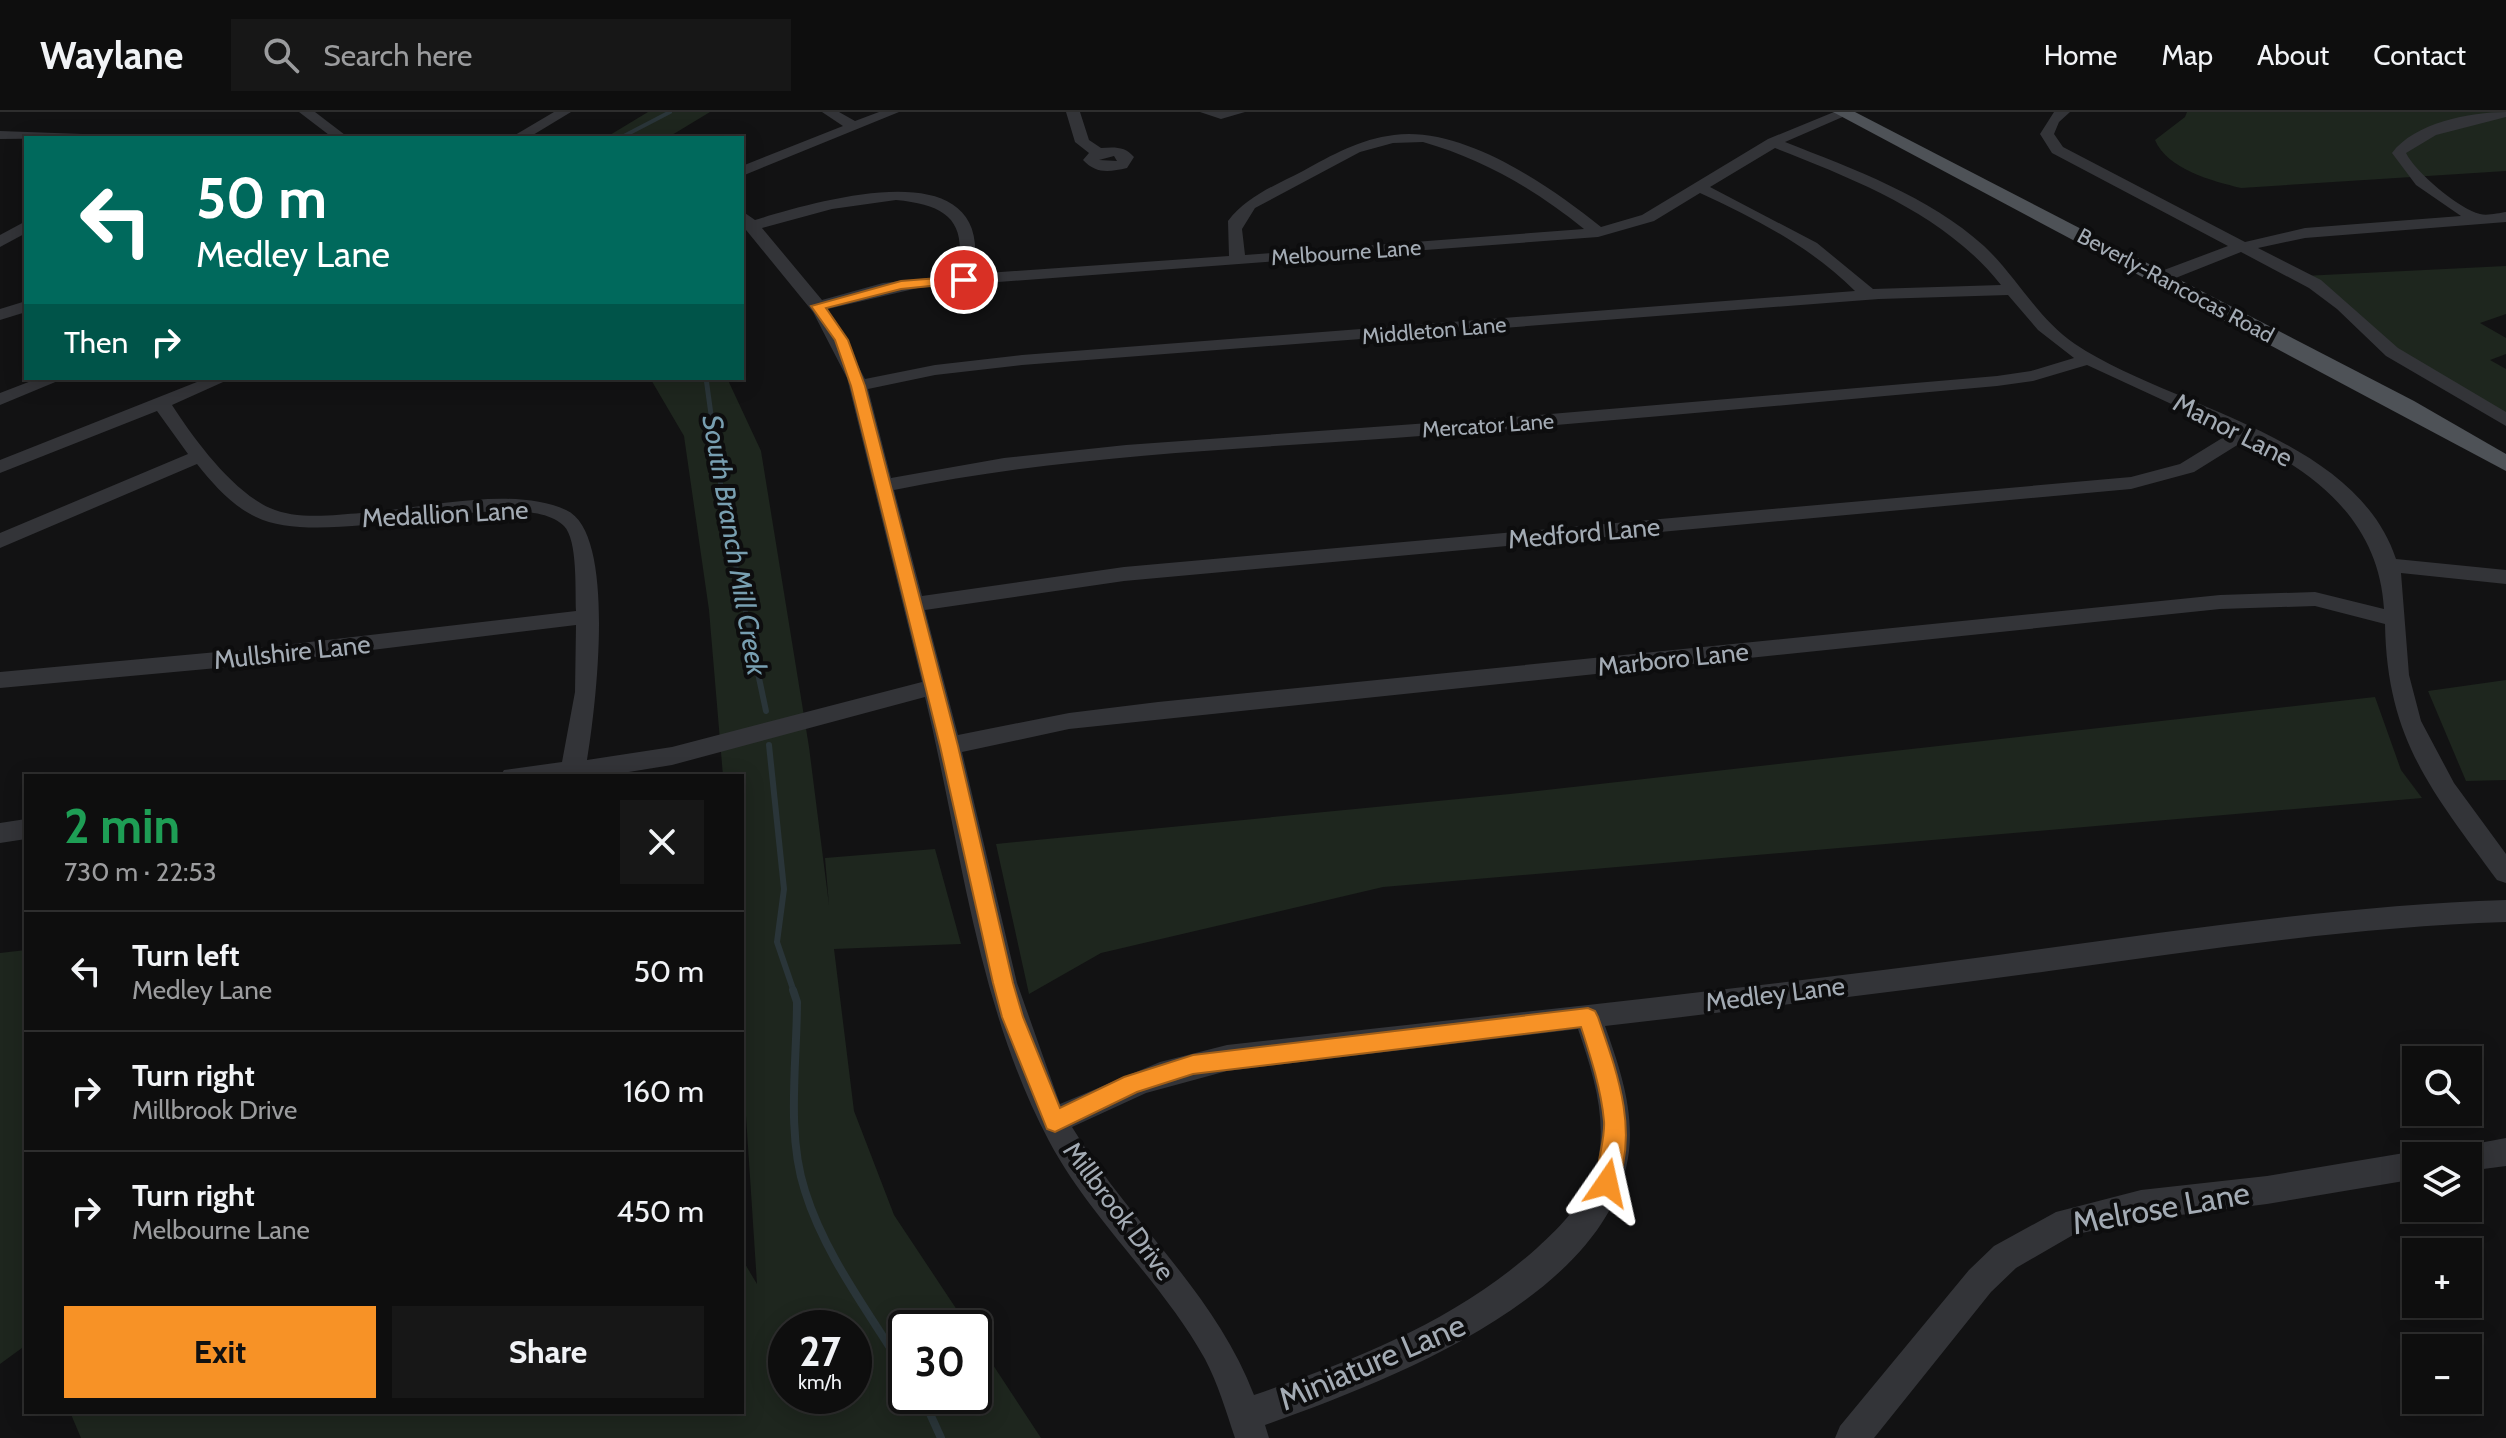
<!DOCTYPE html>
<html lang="en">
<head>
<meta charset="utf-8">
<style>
  body { margin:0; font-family:Cabin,sans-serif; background:#171717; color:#f1f3f6; height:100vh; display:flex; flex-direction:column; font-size:30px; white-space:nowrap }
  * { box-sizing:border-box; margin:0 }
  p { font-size:26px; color:#9b9c9e }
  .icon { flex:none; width:44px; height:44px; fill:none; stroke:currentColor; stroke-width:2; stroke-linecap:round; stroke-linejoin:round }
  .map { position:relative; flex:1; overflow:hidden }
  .panel { position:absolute; left:24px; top:662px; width:720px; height:640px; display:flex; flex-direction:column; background:#0e0e0e; border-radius:0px; box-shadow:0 4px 20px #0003,0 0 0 2px #2e2e2e }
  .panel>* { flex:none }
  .banner { position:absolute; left:24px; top:24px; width:720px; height:244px; border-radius:0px; box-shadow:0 4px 20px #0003,0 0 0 2px #2e2e2e; background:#00695c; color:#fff; overflow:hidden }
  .tools { position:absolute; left:2402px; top:934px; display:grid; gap:16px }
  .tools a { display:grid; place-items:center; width:80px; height:80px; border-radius:0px; background:#0e0e0e; box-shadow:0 4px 20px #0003,0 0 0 2px #2e2e2e; font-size:40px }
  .speed { position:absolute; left:768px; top:1198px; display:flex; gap:16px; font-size:40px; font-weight:700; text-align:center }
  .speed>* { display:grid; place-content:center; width:104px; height:104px; border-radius:50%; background:#0e0e0e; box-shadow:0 4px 20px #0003,0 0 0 2px #2e2e2e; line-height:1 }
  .speed small { font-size:20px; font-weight:400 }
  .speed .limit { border:4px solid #111; border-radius:12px; background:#fff; color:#111 }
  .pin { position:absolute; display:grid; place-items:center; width:68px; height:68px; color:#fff; margin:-34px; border:4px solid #fff; border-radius:50%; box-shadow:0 2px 8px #0007 }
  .me { position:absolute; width:88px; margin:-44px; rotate:11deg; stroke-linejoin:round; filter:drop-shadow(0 0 6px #0008) }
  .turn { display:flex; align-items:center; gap:28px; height:168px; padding:0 40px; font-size:36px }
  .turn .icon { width:104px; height:104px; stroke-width:2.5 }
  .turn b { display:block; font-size:56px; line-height:68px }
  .then { display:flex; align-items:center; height:76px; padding:0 40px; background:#0003; gap:16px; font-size:30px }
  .round { display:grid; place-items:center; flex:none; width:84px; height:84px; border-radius:0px; background:#171717 }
  .head { display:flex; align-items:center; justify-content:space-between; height:136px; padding:0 40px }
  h1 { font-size:48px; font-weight:700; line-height:60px; color:#1e9e55 }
  .button { display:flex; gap:16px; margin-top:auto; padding:16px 40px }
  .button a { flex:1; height:92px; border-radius:0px; background:#f79226; color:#111; font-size:32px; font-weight:700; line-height:92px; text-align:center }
  .button a+a { background:#171717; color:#f1f3f6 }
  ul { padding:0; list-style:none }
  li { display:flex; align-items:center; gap:24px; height:120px; padding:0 40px; border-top:2px solid #2e2e2e }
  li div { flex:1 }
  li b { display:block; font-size:30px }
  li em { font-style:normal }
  header { display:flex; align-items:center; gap:48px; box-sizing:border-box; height:112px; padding:0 40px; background:#0e0e0e; border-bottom:2px solid #2e2e2e }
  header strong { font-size:38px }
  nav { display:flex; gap:44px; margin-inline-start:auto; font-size:28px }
  .search { width:560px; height:72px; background:#171717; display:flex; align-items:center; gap:20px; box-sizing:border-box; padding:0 28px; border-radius:0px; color:#9b9c9e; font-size:30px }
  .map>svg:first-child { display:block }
  .green { fill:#1e261e; fill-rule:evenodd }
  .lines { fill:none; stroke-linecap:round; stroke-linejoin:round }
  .stream-far3 { stroke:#2a3539; stroke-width:4 }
  .stream-far2 { stroke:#2a3539; stroke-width:5 }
  .stream-far1 { stroke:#2a3539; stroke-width:6 }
  .stream { stroke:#2a3539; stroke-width:8 }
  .minor { fill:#333438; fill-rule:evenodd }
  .major { fill:#4e5257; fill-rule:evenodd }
  .route { fill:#f79226; stroke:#a15f19; stroke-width:2 }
  .labels { text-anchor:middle; stroke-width:8; stroke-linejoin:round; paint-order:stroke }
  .far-street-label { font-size:22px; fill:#a3abb4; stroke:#0d0d0e }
  .street-label { font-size:26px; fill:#a3abb4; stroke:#0d0d0e }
  .water-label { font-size:28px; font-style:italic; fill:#789fb1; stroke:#0d0d0e }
  .near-street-label { font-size:32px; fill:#a3abb4; stroke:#0d0d0e }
</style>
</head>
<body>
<header>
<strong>Waylane</strong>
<div class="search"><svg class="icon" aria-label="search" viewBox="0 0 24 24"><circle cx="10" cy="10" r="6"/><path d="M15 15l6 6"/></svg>Search here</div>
<nav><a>Home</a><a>Map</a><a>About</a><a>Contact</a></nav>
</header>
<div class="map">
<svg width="2506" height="1326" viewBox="0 0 2506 1326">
  <rect width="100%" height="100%" fill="#121213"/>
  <!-- green -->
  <g class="green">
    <polygon points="648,0 710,0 667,26 605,26"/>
    <path d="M2187,0H2506V59L2241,76C2212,69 2167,57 2155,28L2185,5Z"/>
    <polygon points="2506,154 2506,202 2480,211 2506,226 2506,242 2490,248 2506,257 2506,303 2401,246 2303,164"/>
    <path d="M650,266H727L761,339L809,635L829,793L825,746L935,737L961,832L834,837L854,999L894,1103L969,1216H906V1284H974V1224L1041,1326H81L70,1300H742V1147L757,1172L742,943V664H723L709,498L684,324ZM786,1216H854V1284H786Z"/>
    <polygon points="2506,568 2506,668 2466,669 2428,579"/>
    <polygon points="2375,585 2401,658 2422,686 1383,775 1101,841 1029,882 996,732 1510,682"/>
    <polygon points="26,838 26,1233 0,1252 0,841"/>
  </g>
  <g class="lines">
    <!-- stream-far3 -->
    <polyline class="stream-far3" points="620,26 670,0"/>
    <!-- stream-far2 -->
    <polyline class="stream-far2" points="706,266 725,404 750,521"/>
    <!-- stream-far1 -->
    <g class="stream-far1">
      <polyline points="749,519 766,599"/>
      <polyline points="769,633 784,777 777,830 794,880"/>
    </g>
    <!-- stream -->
    <g class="stream">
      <path d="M793,878L797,890C797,950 786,1021 805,1079C825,1144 871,1203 906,1261"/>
      <polyline points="922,1284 941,1326"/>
    </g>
    <!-- minor -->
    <g class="minor">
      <polygon points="299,0 315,0 349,26 333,26"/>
      <polygon points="554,0 571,0 528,26 510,26"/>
      <polygon points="822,0 839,0 855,9 879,0 899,0 742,64 742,54 843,14"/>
      <path d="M1066,0H1080L1089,28L1101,36C1114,35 1125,34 1134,45L1127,56C1109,60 1096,62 1083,48L1089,41L1075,30ZM1114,44L1117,49L1099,48Z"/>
      <polygon points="1200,0 1245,0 1221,7"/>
      <path d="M1834,0H1854L1785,30C1853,57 1929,84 1984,134C2017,165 2037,206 2075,232C2171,296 2355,323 2396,447L2506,458V472L2401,461L2409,563L2421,609L2454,671L2506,742V771L2497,768C2432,679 2387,628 2385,512L2315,494L2220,497L1069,617L962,640L1017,871L1060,992L1160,950L1227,933C1446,908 1664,886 1883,858C2090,833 2297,795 2506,788V810C2353,815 2201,838 2049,859C1901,879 1753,897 1605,914C1619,954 1634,996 1629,1039C1612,1185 1383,1271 1265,1313L1269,1326H1235C1226,1299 1218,1272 1205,1247C1161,1168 1091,1108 1049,1029C977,894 961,733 925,585L672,653L604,664H500L504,658L562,650L575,580L576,513L250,553L0,576V560L250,537L576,499C575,480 578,428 564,414C520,370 329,441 256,405C232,394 213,372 197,352L0,436V421L188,342L157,299L0,361V348L207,266H232L172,293C194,327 232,379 270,396C296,408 334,403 361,401C421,397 511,373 566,398C618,421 595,600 587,648L672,635L922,570L847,266L813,200L742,113V99L755,108C819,89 998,34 973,162L1229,144L1228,109C1247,84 1276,73 1303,59C1332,43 1360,27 1394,23C1463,14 1549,73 1601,115L1642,103L1768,27ZM1423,30C1483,47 1536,78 1584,117L1245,143L1242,117L1255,96L1360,40L1393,31ZM1775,36C1856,68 1945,102 2001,173L1873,177L1817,131L1710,75ZM1700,81C1756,107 1811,135 1855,179L1022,243L935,253L865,267L828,197L918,176L1598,125L1654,109ZM896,88C948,93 968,109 957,163L883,171L822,188L762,116L832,97ZM2008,183L2038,218L2074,246L2031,259L1997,264L1527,304L1126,333L1004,346L891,366L868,277L935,263L1022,253L1879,187ZM2087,253L2232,320L2180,352L2131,365L1124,455L922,484L894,378C1059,344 1226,338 1394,326C1595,311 1796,292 1997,274L2033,269ZM2247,327C2319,363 2379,411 2384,497L2315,480L2220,483L1158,590L1069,601L958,623L925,498L1124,469L2131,377L2194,360ZM1578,917C1593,961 1608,1007 1597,1053C1589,1086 1561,1114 1537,1136C1454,1210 1357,1247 1254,1283C1214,1179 1128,1109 1072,1015L1146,981L1227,959Z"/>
      <path d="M2054,0H2070L2059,10L2054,22L2063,35L2245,130L2305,116L2461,104L2416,73L2392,41C2414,11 2470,0 2506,0V5L2436,23L2406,41C2415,60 2459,97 2480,102C2487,104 2499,101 2506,100V110L2305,126L2258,136L2321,168L2398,236L2506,300V314L2386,244L2337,197L2309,176L2241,140L2168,169H2156V161L2228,134L2052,41L2040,22Z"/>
      <polygon points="0,19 83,22 90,26 0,27"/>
      <polygon points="26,109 26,121 0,135 0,123"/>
      <polygon points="26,189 26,200 0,208 0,197"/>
      <polygon points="39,266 65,266 0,293 0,281"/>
      <polygon points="26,707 26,727 0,731 0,711"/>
      <polygon points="2506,1026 2506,1054 2468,1059 2468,1044 2454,1044 2458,1035"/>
      <polygon points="2416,1039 2427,1044 2416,1044 2416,1067 2267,1092 2141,1108 2073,1123 2016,1156 1991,1180 1874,1326 1835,1326 1840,1314 1969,1158 1994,1134 2056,1100 2141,1078 2267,1064"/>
    </g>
    <!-- major -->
    <polygon class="major" points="1833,0 1855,0 2414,289 2506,342 2506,359"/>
  </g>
  <!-- route -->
  <path class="route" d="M964,164L969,165V170L901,177L826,196L848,228L865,274L958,634L1013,871L1023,905L1060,996L1124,965L1193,943L1588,896L1595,899L1598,905C1617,960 1640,1021 1615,1078L1607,1081L1599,1078C1592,1063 1606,1029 1604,1009C1601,977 1591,946 1581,915L1193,962L1137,980L1055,1020L1047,1017L1002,905L993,871L940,634L851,274L835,228L811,194L901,169Z"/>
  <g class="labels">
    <!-- far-street labels -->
    <g class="far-street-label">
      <text transform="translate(1346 140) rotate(-4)" y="8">Melbourne Lane</text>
      <text transform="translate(2176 173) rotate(28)" y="8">Beverly-Rancocas Road</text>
      <text transform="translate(1434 218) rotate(-5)" y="8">Middleton Lane</text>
      <text transform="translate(1488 313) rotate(-4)" y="8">Mercator Lane</text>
    </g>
    <!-- street labels -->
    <g class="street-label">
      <text transform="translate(2233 318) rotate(27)" y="9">Manor Lane</text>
      <text transform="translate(445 402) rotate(-3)" y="9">Medallion Lane</text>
      <text transform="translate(1584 421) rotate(-5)" y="9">Medford Lane</text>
      <text transform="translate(292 540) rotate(-6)" y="9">Mullshire Lane</text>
      <text transform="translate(1673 547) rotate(-6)" y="9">Marboro Lane</text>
      <text transform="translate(1775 882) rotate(-7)" y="9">Medley Lane</text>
      <text transform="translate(1119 1099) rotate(53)" y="9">Millbrook Drive</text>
    </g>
    <!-- water labels -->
    <g class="water-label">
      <text transform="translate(735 433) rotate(80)" y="10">South Branch Mill Creek</text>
    </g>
    <!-- near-street labels -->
    <g class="near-street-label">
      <text transform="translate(2161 1096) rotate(-10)" y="11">Melrose Lane</text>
      <text transform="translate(1372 1250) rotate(-23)" y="11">Miniature Lane</text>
    </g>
  </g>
</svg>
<div class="tools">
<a><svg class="icon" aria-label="search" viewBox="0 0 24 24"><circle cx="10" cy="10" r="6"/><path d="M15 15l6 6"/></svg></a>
<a><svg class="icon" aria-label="layers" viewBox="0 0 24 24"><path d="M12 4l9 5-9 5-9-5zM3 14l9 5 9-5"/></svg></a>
<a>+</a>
<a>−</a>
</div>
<div class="speed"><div>27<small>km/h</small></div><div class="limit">30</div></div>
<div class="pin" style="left:964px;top:168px;background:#d93025"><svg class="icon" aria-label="arrive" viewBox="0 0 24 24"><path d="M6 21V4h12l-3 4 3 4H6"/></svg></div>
<svg class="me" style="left:1607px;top:1071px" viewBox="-20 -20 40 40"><path d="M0-17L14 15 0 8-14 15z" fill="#f79226" stroke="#fff" stroke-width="4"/></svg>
<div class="banner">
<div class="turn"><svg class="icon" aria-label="left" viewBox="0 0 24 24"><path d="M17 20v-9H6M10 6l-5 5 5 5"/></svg><div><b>50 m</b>Medley Lane</div></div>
<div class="then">Then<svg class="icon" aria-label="right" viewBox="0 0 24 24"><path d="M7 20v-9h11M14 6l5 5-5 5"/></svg></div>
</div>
<section class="panel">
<div class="head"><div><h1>2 min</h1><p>730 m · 22:53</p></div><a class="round"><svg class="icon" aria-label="close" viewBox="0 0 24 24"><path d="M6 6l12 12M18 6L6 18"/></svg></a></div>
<ul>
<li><svg class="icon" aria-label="left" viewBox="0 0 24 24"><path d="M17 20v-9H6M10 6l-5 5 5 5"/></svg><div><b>Turn left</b><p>Medley Lane</p></div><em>50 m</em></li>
<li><svg class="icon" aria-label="right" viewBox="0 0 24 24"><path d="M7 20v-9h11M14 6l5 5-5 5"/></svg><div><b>Turn right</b><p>Millbrook Drive</p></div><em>160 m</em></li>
<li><svg class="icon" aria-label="right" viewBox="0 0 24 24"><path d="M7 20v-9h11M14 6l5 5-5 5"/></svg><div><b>Turn right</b><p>Melbourne Lane</p></div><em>450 m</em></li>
</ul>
<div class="button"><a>Exit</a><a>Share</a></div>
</section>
</div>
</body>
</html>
